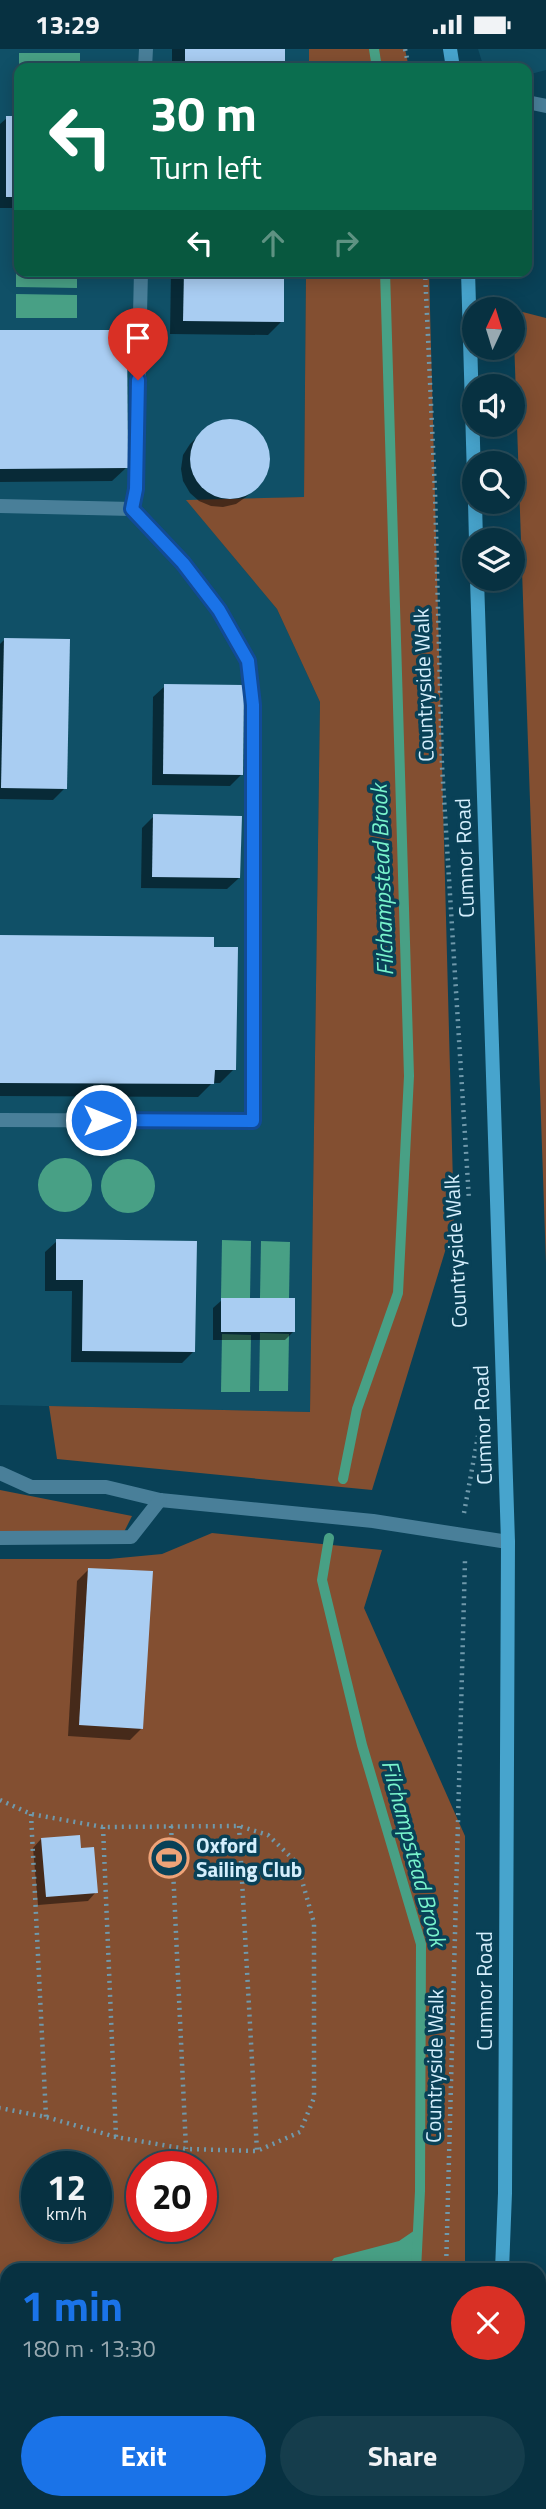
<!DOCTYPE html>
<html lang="en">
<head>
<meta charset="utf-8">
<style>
  body { margin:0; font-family:"Titillium Web",sans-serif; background:#153d4c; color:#f1f3f6; height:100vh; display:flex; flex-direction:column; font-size:26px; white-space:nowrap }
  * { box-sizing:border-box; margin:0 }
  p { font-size:23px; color:#98a9b1 }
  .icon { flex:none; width:38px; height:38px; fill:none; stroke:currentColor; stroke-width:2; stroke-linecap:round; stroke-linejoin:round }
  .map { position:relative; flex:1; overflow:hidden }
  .drawer { position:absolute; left:0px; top:2214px; width:546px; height:247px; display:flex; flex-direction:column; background:#073141; border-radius:21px 21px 0 0; box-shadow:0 4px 18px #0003,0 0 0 2px #284c5a }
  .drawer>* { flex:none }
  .banner { position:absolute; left:14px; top:14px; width:518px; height:214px; border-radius:14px; box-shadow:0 4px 18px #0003,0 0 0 2px #284c5a; background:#0b6e4f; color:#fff; overflow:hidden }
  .needle { width:46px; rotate:4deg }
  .buttons { position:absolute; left:462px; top:248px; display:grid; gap:14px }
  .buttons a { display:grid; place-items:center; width:63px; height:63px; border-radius:50%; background:#073141; box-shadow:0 4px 18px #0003,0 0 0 2px #284c5a; font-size:35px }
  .speed { position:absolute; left:21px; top:2102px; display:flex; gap:14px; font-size:35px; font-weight:700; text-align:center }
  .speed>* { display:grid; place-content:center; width:91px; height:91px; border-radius:50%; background:#073141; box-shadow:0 4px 18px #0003,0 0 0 2px #284c5a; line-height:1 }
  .speed small { font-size:18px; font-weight:400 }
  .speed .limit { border:10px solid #d22; background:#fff; color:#111 }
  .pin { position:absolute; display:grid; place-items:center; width:60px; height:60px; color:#fff; margin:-72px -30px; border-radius:50% 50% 50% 0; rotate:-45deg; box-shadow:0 0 7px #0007 }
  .pin .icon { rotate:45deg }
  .me { position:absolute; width:77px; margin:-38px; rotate:90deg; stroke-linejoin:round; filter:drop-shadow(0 0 5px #0008) }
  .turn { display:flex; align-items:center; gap:24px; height:147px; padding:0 21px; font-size:32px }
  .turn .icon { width:91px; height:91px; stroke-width:2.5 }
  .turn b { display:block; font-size:49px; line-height:60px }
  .lanes { display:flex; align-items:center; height:66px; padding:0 21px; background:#0003; justify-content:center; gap:35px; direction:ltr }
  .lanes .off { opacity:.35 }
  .round { display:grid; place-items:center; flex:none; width:74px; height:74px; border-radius:37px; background:#153d4c }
  .head { display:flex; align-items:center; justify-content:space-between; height:119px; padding:0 21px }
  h1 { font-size:42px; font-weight:700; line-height:52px; color:#1a73e8 }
  .action { display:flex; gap:14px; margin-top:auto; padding:14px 21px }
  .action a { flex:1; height:80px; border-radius:42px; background:#1a73e8; color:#fff; font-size:28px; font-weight:700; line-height:80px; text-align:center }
  .action a+a { background:#153d4c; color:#f1f3f6 }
  .status { display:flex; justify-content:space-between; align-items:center; height:49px; padding:0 35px; background:#073141; direction:ltr }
  .status svg { height:19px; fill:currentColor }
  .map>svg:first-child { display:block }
  .built { fill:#105067 }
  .green { fill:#834f31; fill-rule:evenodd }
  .water { fill:#48a085 }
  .shadow { fill:#0007 }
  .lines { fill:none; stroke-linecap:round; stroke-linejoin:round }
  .stream { stroke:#48a085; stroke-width:10 }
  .building { fill:#a9cdf2 }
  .path { stroke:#7099ab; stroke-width:4.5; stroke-dasharray:2 5; stroke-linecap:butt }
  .lane { stroke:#497f99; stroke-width:14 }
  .secondary { stroke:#47a4cd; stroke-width:14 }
  .route-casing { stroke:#114b97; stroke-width:18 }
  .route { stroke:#1a73e8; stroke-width:12 }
  .labels { text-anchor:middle; stroke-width:7; stroke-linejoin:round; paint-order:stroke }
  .street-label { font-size:21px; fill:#d5effd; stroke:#094157 }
  .poi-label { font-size:21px; font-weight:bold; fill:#d5effd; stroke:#094157; text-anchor:start }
  .water-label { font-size:23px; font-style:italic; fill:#78f3cc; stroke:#094157 }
</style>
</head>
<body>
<div class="status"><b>13:29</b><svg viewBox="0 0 49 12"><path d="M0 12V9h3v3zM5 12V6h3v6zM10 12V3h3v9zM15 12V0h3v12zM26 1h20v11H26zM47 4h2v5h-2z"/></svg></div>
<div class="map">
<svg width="546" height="2460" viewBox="0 0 546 2460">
  <rect width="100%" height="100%" fill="#094157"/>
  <!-- built -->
  <g class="built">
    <polygon points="0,0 309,0 309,19 19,19 19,222 306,222 304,448 187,452 277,560 320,653 310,1363 0,1356"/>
    <polygon points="478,0 546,0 546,21 527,26 527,19 484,19"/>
  </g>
  <!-- green -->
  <g class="green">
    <polygon points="309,0 405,0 409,19 309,19"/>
    <polygon points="306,222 429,222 454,1173 372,1441 57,1410 49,1357 310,1363 320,653 277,560 186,451 304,448"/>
    <polygon points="511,260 546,269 546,1214 513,261"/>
    <polygon points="0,1441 132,1467 124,1483 0,1482"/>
    <path d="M212,1484L382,1501L364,1559L465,1787V2221H7V2337H0V1510H109L162,1505ZM37,2118H96V2177H37ZM142,2118H201V2177H142Z"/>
    <polygon points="319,2454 462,2454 461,2460 320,2460"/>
  </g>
  <!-- water -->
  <g class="water">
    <polygon points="19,4 80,4 80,19 19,19 19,27"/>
    <polygon points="16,215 19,216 19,222 77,222 77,239 16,238"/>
    <polygon points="16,245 77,246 77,269 16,269"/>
    <circle cx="65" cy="1136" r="27"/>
    <circle cx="128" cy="1137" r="27"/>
    <polygon points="222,1191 251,1192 250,1249 221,1249"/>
    <polygon points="261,1192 290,1193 289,1250 260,1249"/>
    <polygon points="260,1284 289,1285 288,1342 259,1342"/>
    <polygon points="222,1285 251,1286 250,1343 221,1343"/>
    <polygon points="418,2179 416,2218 404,2220 326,2221 334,2209 399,2192"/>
  </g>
  <!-- shadow -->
  <g class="shadow">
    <rect x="172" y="0" width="112" height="19"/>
    <polygon points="19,68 19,159 0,159 0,75 7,69"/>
    <polygon points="171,222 283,222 282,272 268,286 170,285"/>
    <polygon points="0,283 126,419 112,432 0,433"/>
    <polygon points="234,371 246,375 257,382 264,392 268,404 268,416 264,429 246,448 236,455 223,458 211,457 199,452 190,444 183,432 181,420 183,406 190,395 209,377 221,372"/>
    <polygon points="4,591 65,739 53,751 0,750 0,595"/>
    <polygon points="165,637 242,725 230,737 152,736 153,648"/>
    <polygon points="154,767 239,829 227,840 141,839 142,779"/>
    <polygon points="0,888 212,900 234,1020 220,1034 212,1034 198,1048 0,1047"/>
    <polygon points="57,1192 193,1303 182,1314 71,1313 72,1242 45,1242 45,1203"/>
    <polygon points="222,1251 293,1283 285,1291 213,1291 213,1259"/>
    <polygon points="89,1520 142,1679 130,1691 68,1687 77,1532"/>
    <polygon points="41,1790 79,1801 96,1843 88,1852 38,1856 33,1799"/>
  </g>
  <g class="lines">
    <!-- stream -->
    <g class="stream">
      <polyline points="374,0 377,19"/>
      <polyline points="343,1430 357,1360 398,1244 409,1027 385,222"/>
      <polyline points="329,1489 322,1531 362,1696 421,1895 420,2142 416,2221"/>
      <polyline points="406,2460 406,2454"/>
    </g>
  </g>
  <!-- building -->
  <g class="building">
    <rect x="185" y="0" width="100" height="19"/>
    <rect x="6" y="67" width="13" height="81"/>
    <polygon points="184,222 284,222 284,273 183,272"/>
    <polygon points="0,281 127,281 128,419 0,420"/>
    <circle cx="230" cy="410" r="40"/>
    <polygon points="4,589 70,590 67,740 1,739"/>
    <polygon points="164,635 244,636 243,726 163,725"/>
    <polygon points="153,765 242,767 240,829 152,828"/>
    <polygon points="0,886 214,888 214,898 238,898 236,1021 215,1021 214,1035 0,1034"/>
    <polygon points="56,1190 197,1192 195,1303 82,1302 83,1231 56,1231"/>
    <rect x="221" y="1249" width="74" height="34"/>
    <polygon points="88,1519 153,1522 143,1680 79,1676"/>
    <polygon points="80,1786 81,1799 94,1798 98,1844 46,1848 41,1789"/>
  </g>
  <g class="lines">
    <!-- path -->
    <g class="path">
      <polyline points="405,0 409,19"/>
      <polyline points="425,222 435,443 442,717 469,1151"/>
      <polyline points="464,1464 478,1387"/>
      <polyline points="0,1751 31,1765 103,1778 239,1777 268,1786 297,1814 314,1874 314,2049 300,2083 257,2102 186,2100 116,2088 46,2068 0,2059"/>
      <polyline points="31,1765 46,2068"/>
      <polyline points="171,1777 186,2100"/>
      <polyline points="239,1777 257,2102"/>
      <polyline points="103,1778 116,2088"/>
      <polyline points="446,2221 465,1511"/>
      <polyline points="453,2454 454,2460"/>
    </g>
    <!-- lane -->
    <g class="lane">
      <polyline points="145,19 146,0"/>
      <polyline points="527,53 546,57"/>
      <polyline points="0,457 132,460 136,440 141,222"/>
      <polyline points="0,1071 253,1072 253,656 248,612 219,561 183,514 132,460"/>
      <polyline points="0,1424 31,1438 106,1438 160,1451 373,1472 508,1493"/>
      <polyline points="0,1489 131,1488 160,1451"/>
    </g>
    <!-- secondary -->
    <g class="secondary">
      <polyline points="450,0 453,19"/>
      <polyline points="468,222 474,428"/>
      <polyline points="475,453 476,492"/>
      <polyline points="477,530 508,1493 505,2144 502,2221"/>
      <polyline points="493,2460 493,2454"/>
    </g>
  </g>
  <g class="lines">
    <!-- route casing -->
    <g class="route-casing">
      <polyline id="route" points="101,1071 253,1072 253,656 248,612 219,561 183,514 132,460 136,440 138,331"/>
    </g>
    <!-- route -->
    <use href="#route" class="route"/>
  </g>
  <!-- icons -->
  <defs>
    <g id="stadium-ring" transform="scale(2.0125)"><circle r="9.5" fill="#094157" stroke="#efa378" stroke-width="1.5"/><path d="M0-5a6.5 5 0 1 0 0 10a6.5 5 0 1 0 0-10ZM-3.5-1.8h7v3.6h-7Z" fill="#efa378"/></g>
  </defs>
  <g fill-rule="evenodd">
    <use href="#stadium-ring" x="169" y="1809"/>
  </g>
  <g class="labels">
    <!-- street labels -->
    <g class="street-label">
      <text transform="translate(424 636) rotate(-92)" y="7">Countryside Walk</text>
      <text transform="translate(465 809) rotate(-92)" y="7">Cumnor Road</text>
      <text transform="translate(456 1202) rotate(-93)" y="7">Countryside Walk</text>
      <text transform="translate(483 1376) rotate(-92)" y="7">Cumnor Road</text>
      <text transform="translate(485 1942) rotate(-90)" y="7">Cumnor Road</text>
      <text transform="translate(435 2017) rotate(-89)" y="7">Countryside Walk</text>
    </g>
    <!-- poi labels -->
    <g class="poi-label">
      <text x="196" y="1804">Oxford<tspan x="196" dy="24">Sailing Club</tspan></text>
    </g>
    <!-- water labels -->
    <g class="water-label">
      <text transform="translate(382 831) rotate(-92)" y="8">Filchampstead Brook</text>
      <text transform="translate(414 1804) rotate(75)" y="8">Filchampstead Brook</text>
    </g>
  </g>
</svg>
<div class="buttons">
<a><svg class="needle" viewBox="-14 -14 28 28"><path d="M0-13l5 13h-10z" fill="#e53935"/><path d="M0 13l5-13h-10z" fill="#98a9b1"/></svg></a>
<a><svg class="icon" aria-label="sound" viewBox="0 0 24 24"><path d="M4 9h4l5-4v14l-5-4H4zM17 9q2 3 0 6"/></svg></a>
<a><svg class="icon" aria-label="search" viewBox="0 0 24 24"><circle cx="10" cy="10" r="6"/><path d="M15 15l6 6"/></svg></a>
<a><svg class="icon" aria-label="layers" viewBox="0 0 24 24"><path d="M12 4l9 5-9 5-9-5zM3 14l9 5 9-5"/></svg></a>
</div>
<div class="speed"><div>12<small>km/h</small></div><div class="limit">20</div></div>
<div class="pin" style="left:138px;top:331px;background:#d93025"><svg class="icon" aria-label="arrive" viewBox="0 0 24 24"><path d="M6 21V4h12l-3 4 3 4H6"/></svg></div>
<svg class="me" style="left:101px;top:1071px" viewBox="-20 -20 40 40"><circle r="17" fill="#1a73e8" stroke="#fff" stroke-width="3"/><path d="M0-11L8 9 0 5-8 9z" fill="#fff"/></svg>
<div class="banner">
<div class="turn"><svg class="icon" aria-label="left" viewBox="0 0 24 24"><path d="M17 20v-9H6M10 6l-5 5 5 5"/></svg><div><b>30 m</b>Turn left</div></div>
<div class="lanes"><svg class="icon" aria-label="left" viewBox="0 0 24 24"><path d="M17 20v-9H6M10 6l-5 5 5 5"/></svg><svg class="icon off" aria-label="ahead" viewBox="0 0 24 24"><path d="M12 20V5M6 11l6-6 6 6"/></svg><svg class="icon off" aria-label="right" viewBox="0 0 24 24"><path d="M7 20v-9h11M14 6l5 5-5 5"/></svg></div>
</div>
<section class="drawer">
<div class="head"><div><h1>1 min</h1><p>180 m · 13:30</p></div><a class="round" style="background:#d93025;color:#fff"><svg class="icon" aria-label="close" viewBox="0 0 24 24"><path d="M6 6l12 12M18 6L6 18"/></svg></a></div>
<div class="action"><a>Exit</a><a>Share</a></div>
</section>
</div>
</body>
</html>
